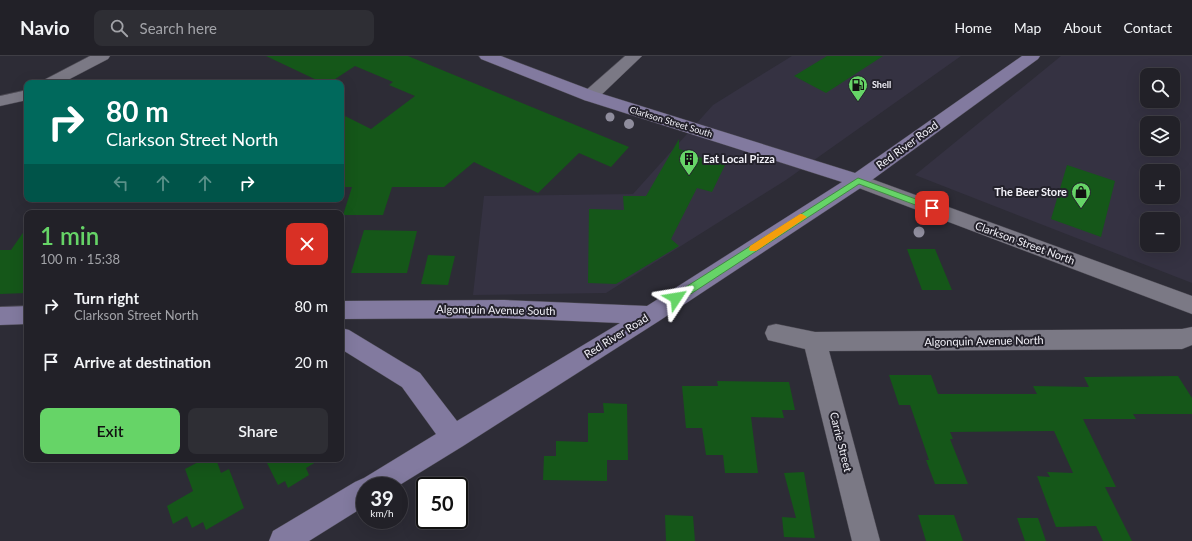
<!DOCTYPE html>
<html lang="en">
<head>
<meta charset="utf-8">
<style>
  body { margin:0; font-family:Lato,sans-serif; background:#2e2e34; color:#f1f3f6; height:100vh; display:flex; flex-direction:column; font-size:15px; white-space:nowrap }
  * { box-sizing:border-box; margin:0 }
  p { font-size:13px; color:#a2a3a8 }
  .icon { flex:none; width:22px; height:22px; fill:none; stroke:currentColor; stroke-width:2; stroke-linecap:round; stroke-linejoin:round }
  .map { position:relative; flex:1; overflow:hidden }
  .drawer { position:absolute; left:24px; top:154px; width:320px; height:252px; display:flex; flex-direction:column; background:#222128; border-radius:8px; box-shadow:0 4px 16px #0002,0 0 0 1px #3f3e45 }
  .drawer>* { flex:none }
  .guide { position:absolute; left:24px; top:24px; width:320px; height:122px; border-radius:8px; box-shadow:0 4px 16px #0002,0 0 0 1px #3f3e45; background:#00695c; color:#fff; overflow:hidden }
  .fabs { position:absolute; left:1140px; top:12px; display:grid; gap:8px }
  .fabs a { display:grid; place-items:center; width:40px; height:40px; border-radius:8px; background:#222128; box-shadow:0 4px 16px #0002,0 0 0 1px #3f3e45; font-size:20px }
  .speed { position:absolute; left:356px; top:421px; display:flex; gap:8px; font-size:20px; font-weight:700; text-align:center }
  .speed>* { display:grid; place-content:center; width:52px; height:52px; border-radius:50%; background:#222128; box-shadow:0 4px 16px #0002,0 0 0 1px #3f3e45; line-height:1 }
  .speed small { font-size:10px; font-weight:400 }
  .speed .limit { border:2px solid #111; border-radius:6px; background:#fff; color:#111 }
  .pin { position:absolute; display:grid; place-items:center; width:34px; height:34px; color:#fff; margin:-17px; border-radius:8px; box-shadow:0 2px 6px #0006 }
  .me { position:absolute; width:44px; margin:-22px; rotate:57deg; stroke-linejoin:round; filter:drop-shadow(0 0 3px #0008) }
  .turn { display:flex; align-items:center; gap:14px; height:84px; padding:0 16px; font-size:18px }
  .turn .icon { width:52px; height:52px; stroke-width:2.5 }
  .turn b { display:block; font-size:28px; line-height:34px }
  .lanes { display:flex; align-items:center; height:38px; padding:0 16px; background:#0003; justify-content:center; gap:20px; direction:ltr }
  .lanes .off { opacity:.35 }
  .round { display:grid; place-items:center; flex:none; width:42px; height:42px; border-radius:8px; background:#2e2e34 }
  .overview { display:flex; align-items:center; justify-content:space-between; height:68px; padding:0 16px }
  h1 { font-size:24px; font-weight:600; line-height:30px; color:#66d467 }
  .primary-button { display:flex; gap:8px; margin-top:auto; padding:8px 16px }
  .primary-button a { flex:1; height:46px; border-radius:8px; background:#66d467; color:#111; font-size:16px; font-weight:600; line-height:46px; text-align:center }
  .primary-button a+a { background:#2e2e34; color:#f1f3f6 }
  ul { padding:0; list-style:none }
  li { display:flex; align-items:center; gap:12px; height:56px; padding:0 16px }
  li div { flex:1 }
  li b { display:block; font-size:15px }
  li em { font-style:normal }
  header { display:flex; align-items:center; gap:24px; box-sizing:border-box; height:56px; padding:0 20px; background:#222128; border-bottom:1px solid #3f3e45 }
  header strong { font-size:19px }
  nav { display:flex; gap:22px; margin-inline-start:auto; font-size:14px }
  .search { width:280px; height:36px; background:#2e2e34; display:flex; align-items:center; gap:10px; box-sizing:border-box; padding:0 14px; border-radius:8px; color:#a2a3a8; font-size:15px }
  .map>svg:first-child { display:block }
  .built { fill:#353242; fill-rule:evenodd }
  .building { fill:#155719 }
  .lines { fill:none; stroke-linecap:round; stroke-linejoin:round }
  .street-casing { stroke:#4b4952; stroke-width:1 }
  .secondary-casing { stroke:#4b4952; stroke-width:1 }
  .street { fill:#7b7985; fill-rule:evenodd }
  .secondary { fill:#827a9f; fill-rule:evenodd }
  .tree { fill:#8f8d9d }
  .route { fill:#66d467; stroke:#428a43 }
  .slow { fill:#f59e0b }
  .labels { text-anchor:middle; stroke-width:4; stroke-linejoin:round; paint-order:stroke }
  .far-poi-label { font-size:9px; font-weight:bold; fill:#f3f2f9; stroke:#24222c; text-anchor:start }
  .far-street-label { font-size:9px; fill:#f3f2f9; stroke:#24222c }
  .street-label { font-size:11px; fill:#f3f2f9; stroke:#24222c }
  .poi-label { font-size:11px; font-weight:bold; fill:#f3f2f9; stroke:#24222c; text-anchor:start }
</style>
</head>
<body>
<header>
<strong>Navio</strong>
<div class="search"><svg class="icon" aria-label="search" viewBox="0 0 24 24"><circle cx="10" cy="10" r="6"/><path d="M15 15l6 6"/></svg>Search here</div>
<nav><a>Home</a><a>Map</a><a>About</a><a>Contact</a></nav>
</header>
<div class="map">
<svg width="1192" height="485" viewBox="0 0 1192 485">
  <rect width="100%" height="100%" fill="#2d2c36"/>
  <!-- built -->
  <g class="built">
    <polygon points="792,0 961,0 786,124 606,237 473,239 484,140 633,138 713,49"/>
    <path d="M1061,0H1192V227L915,119ZM1147,19H1173V45H1147ZM1147,67H1173V93H1147ZM1147,115H1173V141H1147ZM1147,163H1173V189H1147Z"/>
  </g>
  <!-- building -->
  <g class="building">
    <polygon points="266,0 408,0 629,91 611,111 579,97 538,137 474,106 444,131 392,131 383,159 343,159 352,131 341,131 341,58 371,73 415,40 389,29 393,26 355,10 329,27 323,27"/>
    <polygon points="827,0 883,0 826,37 794,20"/>
    <polygon points="679,83 679,93 697,98 696,100 725,109 712,136 697,132 671,183 679,190 616,228 588,227 589,153 624,154 623,140 646,140"/>
    <polygon points="1067,109 1115,125 1101,181 1051,163"/>
    <polygon points="27,171 27,237 0,238 0,194 11,194"/>
    <polygon points="364,174 417,175 407,217 351,217"/>
    <polygon points="907,193 935,193 952,234 922,234"/>
    <polygon points="428,199 455,200 448,229 421,228"/>
    <polygon points="889,319 931,319 938,338 1037,338 1033,330 1089,331 1084,321 1178,320 1192,342 1192,358 1133,358 1136,363 1083,363 1116,431 1105,431 1132,485 1103,485 1096,470 1056,471 1037,420 1050,421 1047,416 1073,417 1054,375 950,376 953,383 950,383 968,428 935,428 926,404 929,404 910,349 899,349"/>
    <polygon points="717,325 789,326 795,354 782,354 784,362 751,361 758,417 725,417 723,399 706,399 702,372 686,372 682,330 718,330"/>
    <polygon points="603,347 627,348 628,404 607,404 607,425 543,424 544,400 556,400 556,385 588,386 588,357 604,357"/>
    <polygon points="204,403 216,403 221,417 229,413 244,452 206,474 203,466 192,472 187,460 173,468 167,450 193,435 185,413"/>
    <polygon points="265,403 321,403 306,412 309,419 288,432 285,425 278,429"/>
    <polygon points="804,416 815,482 784,481 782,461 796,462 784,417"/>
    <polygon points="665,459 693,460 695,485 666,485"/>
    <polygon points="918,459 954,459 963,485 926,485"/>
    <polygon points="1017,462 1038,462 1046,485 1025,485"/>
  </g>
  <g class="lines">
    <!-- street casing -->
    <g class="street-casing">
      <g id="street">
        <polygon points="90,0 110,0 108,3 62,27 42,27 44,24"/>
        <polygon points="625,0 642,0 596,44 590,45 584,44 582,40 584,36"/>
        <polygon points="27,34 27,44 0,50 0,40"/>
        <polygon points="858,118 1192,240 1192,258 851,129 849,124 851,119"/>
        <polygon points="776,268 815,276 1182,273 1192,271 1192,289 1182,293 829,295 880,485 852,485 805,293 768,284 765,277 768,270"/>
      </g>
    </g>
    <!-- secondary casing -->
    <g class="secondary-casing">
      <g id="secondary">
        <polygon points="479,0 501,0 596,36 855,117 1022,0 1040,0 1038,3 865,129 659,265 463,390 398,430 365,430 365,450 309,485 269,485 273,475 355,426 364,422 436,378 402,331 341,293 341,272 349,274 420,317 457,365 620,267 504,262 341,263 341,245 504,244 647,250 842,126 584,44 481,3"/>
        <polygon points="27,250 27,268 0,269 0,251"/>
      </g>
    </g>
    <!-- street -->
    <use href="#street" class="street"/>
    <!-- secondary -->
    <use href="#secondary" class="secondary"/>
  </g>
  <!-- trees -->
  <g class="tree">
    <circle cx="610" cy="61" r="4.5"/>
    <circle cx="629" cy="68" r="5"/>
    <circle cx="919" cy="176" r="5.5"/>
  </g>
  <!-- route -->
  <polygon class="route" points="858,122 935,150 936,152 932,155 929,154 859,128 680,245 673,245 672,242 673,239"/>
  <!-- slow -->
  <polygon class="slow" points="800,158 802,158 807,161 756,195 750,195 749,193 750,190"/>
  <!-- icons -->
  <defs>
    <g id="fuel-pin" transform="scale(1)"><path d="M0 17L-7.5 6A9.5 9.5 0 1 1 7.5 6Z" fill="#66d467" stroke="#24222c"/><path d="M-5.5-6h7V0h2V4h1.3V-2.5L3-4.5l.8-.8L6-3V5H2.5V1h-1V6h-7ZM-4.2-4.7v3.2H.2V-4.7Z" fill="#111"/></g>
    <g id="building-pin" transform="scale(1)"><path d="M0 17L-7.5 6A9.5 9.5 0 1 1 7.5 6Z" fill="#66d467" stroke="#24222c"/><path d="M-4-6H4V6H1V3H-1V6H-4ZM-2.5-4.3h1.7v1.8h-1.7ZM.8-4.3h1.7v1.8H.8ZM-2.5-1h1.7V.8h-1.7ZM.8-1h1.7V.8H.8Z" fill="#111"/></g>
    <g id="shop-pin" transform="scale(1)"><path d="M0 17L-7.5 6A9.5 9.5 0 1 1 7.5 6Z" fill="#66d467" stroke="#24222c"/><path d="M-5-2.5h2.3a2.7 3.5 0 0 1 5.4 0H5L5.5 6h-11ZM-1.5-2.5h3a1.5 2.3 0 0 0-3 0Z" fill="#111"/></g>
  </defs>
  <g fill-rule="evenodd">
    <use href="#fuel-pin" x="858" y="29"/>
    <use href="#building-pin" x="689" y="103"/>
    <use href="#shop-pin" x="1081" y="136"/>
  </g>
  <g class="labels">
    <!-- far-poi labels -->
    <g class="far-poi-label">
      <text x="872" y="32">Shell</text>
    </g>
    <!-- far-street labels -->
    <g class="far-street-label">
      <text transform="translate(671 66) rotate(17)" y="3">Clarkson Street South</text>
    </g>
    <!-- street labels -->
    <g class="street-label">
      <text transform="translate(907 89) rotate(-36)" y="4">Red River Road</text>
      <text transform="translate(1025 187) rotate(20)" y="4">Clarkson Street North</text>
      <text transform="translate(496 254) rotate(1)" y="4">Algonquin Avenue South</text>
      <text transform="translate(616 280) rotate(-32)" y="4">Red River Road</text>
      <text transform="translate(984 285) rotate(-1)" y="4">Algonquin Avenue North</text>
      <text transform="translate(841 386) rotate(76)" y="4">Carrie Street</text>
    </g>
    <!-- poi labels -->
    <g class="poi-label">
      <text x="703" y="107">Eat Local Pizza</text>
      <text x="1067" y="140" text-anchor="end">The Beer Store</text>
    </g>
  </g>
</svg>
<div class="fabs">
<a><svg class="icon" aria-label="search" viewBox="0 0 24 24"><circle cx="10" cy="10" r="6"/><path d="M15 15l6 6"/></svg></a>
<a><svg class="icon" aria-label="layers" viewBox="0 0 24 24"><path d="M12 4l9 5-9 5-9-5zM3 14l9 5 9-5"/></svg></a>
<a>+</a>
<a>−</a>
</div>
<div class="speed"><div>39<small>km/h</small></div><div class="limit">50</div></div>
<div class="pin" style="left:932px;top:152px;background:#d93025"><svg class="icon" aria-label="arrive" viewBox="0 0 24 24"><path d="M6 21V4h12l-3 4 3 4H6"/></svg></div>
<svg class="me" style="left:676px;top:242px" viewBox="-20 -20 40 40"><path d="M0-17L14 15 0 8-14 15z" fill="#66d467" stroke="#fff" stroke-width="4"/></svg>
<div class="guide">
<div class="turn"><svg class="icon" aria-label="right" viewBox="0 0 24 24"><path d="M7 20v-9h11M14 6l5 5-5 5"/></svg><div><b>80 m</b>Clarkson Street North</div></div>
<div class="lanes"><svg class="icon off" aria-label="left" viewBox="0 0 24 24"><path d="M17 20v-9H6M10 6l-5 5 5 5"/></svg><svg class="icon off" aria-label="ahead" viewBox="0 0 24 24"><path d="M12 20V5M6 11l6-6 6 6"/></svg><svg class="icon off" aria-label="ahead" viewBox="0 0 24 24"><path d="M12 20V5M6 11l6-6 6 6"/></svg><svg class="icon" aria-label="right" viewBox="0 0 24 24"><path d="M7 20v-9h11M14 6l5 5-5 5"/></svg></div>
</div>
<section class="drawer">
<div class="overview"><div><h1>1 min</h1><p>100 m · 15:38</p></div><a class="round" style="background:#d93025;color:#fff"><svg class="icon" aria-label="close" viewBox="0 0 24 24"><path d="M6 6l12 12M18 6L6 18"/></svg></a></div>
<ul>
<li><svg class="icon" aria-label="right" viewBox="0 0 24 24"><path d="M7 20v-9h11M14 6l5 5-5 5"/></svg><div><b>Turn right</b><p>Clarkson Street North</p></div><em>80 m</em></li>
<li><svg class="icon" aria-label="arrive" viewBox="0 0 24 24"><path d="M6 21V4h12l-3 4 3 4H6"/></svg><div><b>Arrive at destination</b></div><em>20 m</em></li>
</ul>
<div class="primary-button"><a>Exit</a><a>Share</a></div>
</section>
</div>
</body>
</html>
